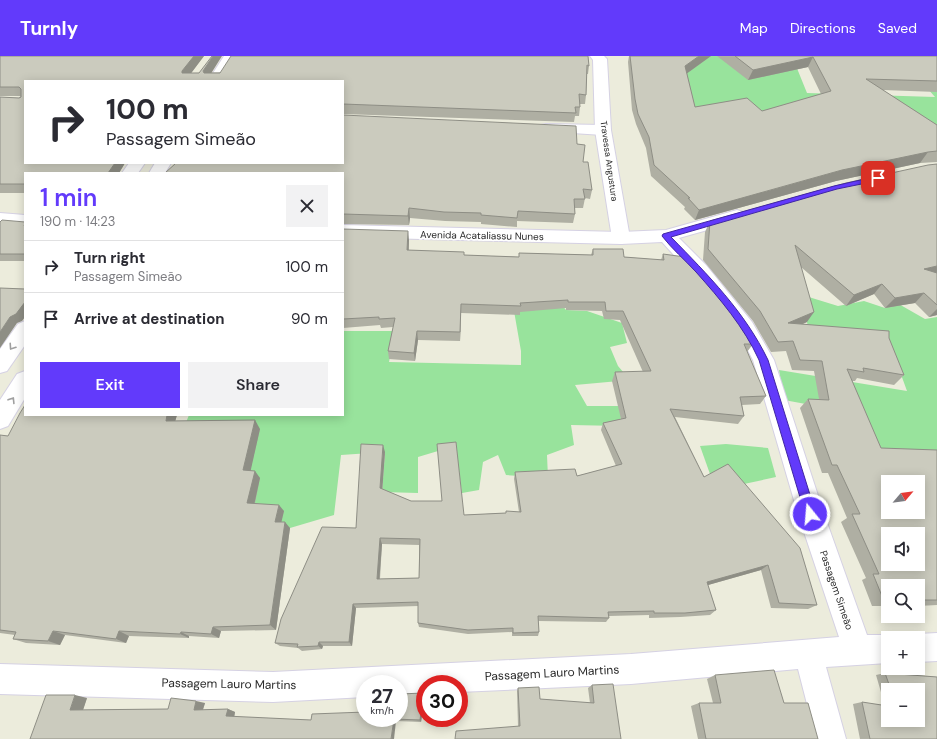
<!DOCTYPE html>
<html lang="en">
<head>
<meta charset="utf-8">
<style>
  body { margin:0; font-family:"DM Sans",sans-serif; background:#f2f2f3; color:#2b2b33; height:100vh; display:flex; flex-direction:column; font-size:15px; white-space:nowrap }
  * { box-sizing:border-box; margin:0 }
  p { font-size:13px; color:#7c7c81 }
  .icon { flex:none; width:22px; height:22px; fill:none; stroke:currentColor; stroke-width:2; stroke-linecap:round; stroke-linejoin:round }
  .map { position:relative; flex:1; overflow:hidden }
  .drawer { position:absolute; left:24px; top:116px; width:320px; height:244px; display:flex; flex-direction:column; background:#fff; border-radius:0px; box-shadow:0 2px 10px #0003 }
  .drawer>* { flex:none }
  .banner { position:absolute; left:24px; top:24px; width:320px; height:84px; border-radius:0px; box-shadow:0 2px 10px #0003; background:#fff; color:#2b2b33; overflow:hidden }
  .needle { width:26px; rotate:61deg }
  .controls { position:absolute; left:881px; top:419px; display:grid; gap:8px }
  .controls a { display:grid; place-items:center; width:44px; height:44px; border-radius:0px; background:#fff; box-shadow:0 2px 10px #0003; font-size:20px }
  .speed { position:absolute; left:356px; top:619px; display:flex; gap:8px; font-size:20px; font-weight:700; text-align:center }
  .speed>* { display:grid; place-content:center; width:52px; height:52px; border-radius:50%; background:#fff; box-shadow:0 2px 10px #0003; line-height:1 }
  .speed small { font-size:10px; font-weight:400 }
  .speed .limit { border:6px solid #d22; background:#fff; color:#111 }
  .pin { position:absolute; display:grid; place-items:center; width:34px; height:34px; color:#fff; margin:-17px; border-radius:8px; box-shadow:0 2px 6px #0006 }
  .me { position:absolute; width:44px; margin:-22px; rotate:343deg; stroke-linejoin:round; filter:drop-shadow(0 0 3px #0008) }
  .turn { display:flex; align-items:center; gap:14px; height:84px; padding:0 16px; font-size:18px }
  .turn .icon { width:52px; height:52px; stroke-width:2.5 }
  .turn b { display:block; font-size:28px; line-height:34px }
  .round { display:grid; place-items:center; flex:none; width:42px; height:42px; border-radius:0px; background:#f2f2f3 }
  .summary { display:flex; align-items:center; justify-content:space-between; height:68px; padding:0 16px }
  h1 { font-size:24px; font-weight:600; line-height:30px; color:#623afb }
  .button { display:flex; gap:8px; margin-top:auto; padding:8px 16px }
  .button a { flex:1; height:46px; border-radius:0px; background:#623afb; color:#fff; font-size:16px; font-weight:600; line-height:46px; text-align:center }
  .button a+a { background:#f2f2f3; color:#2b2b33 }
  ul { padding:0; list-style:none }
  li { display:flex; align-items:center; gap:12px; height:52px; padding:0 16px; border-top:1px solid #e1e1e2 }
  li div { flex:1 }
  li b { display:block; font-size:15px }
  li em { font-style:normal }
  header { display:flex; align-items:center; gap:24px; box-sizing:border-box; height:56px; padding:0 20px; background:#623afb; color:#fff }
  header strong { font-size:19px }
  nav { display:flex; gap:22px; margin-inline-start:auto; font-size:14px }
  .map>svg:first-child { display:block }
  .green { fill:#98e39c }
  .lines { fill:none; stroke-linecap:round; stroke-linejoin:round }
  .street-casing { stroke:#d5d1e3; stroke-width:2 }
  .secondary-casing { stroke:#d5d1e3; stroke-width:2 }
  .street { fill:#fff; fill-rule:evenodd }
  .secondary { fill:#fff; fill-rule:evenodd }
  .wall { fill:#afafa3; fill-rule:evenodd }
  .shaded-wall { fill:#8e8e85 }
  .building { fill:#cbcbbe; stroke:#8e8e85; fill-rule:evenodd }
  .oneway { stroke:#9f9f9f }
  .route { fill:#623afb; stroke:#4026a3 }
  .labels { text-anchor:middle; stroke-width:3.5; stroke-linejoin:round; paint-order:stroke }
  .far-street-label { font-size:9px; fill:#2a2a2a; stroke:#fff }
  .street-label { font-size:10px; fill:#2a2a2a; stroke:#fff }
  .near-street-label { font-size:12px; fill:#2a2a2a; stroke:#fff }
</style>
</head>
<body>
<header>
<strong>Turnly</strong>
<nav><a>Map</a><a>Directions</a><a>Saved</a></nav>
</header>
<div class="map">
<svg width="937" height="683" viewBox="0 0 937 683">
  <rect width="100%" height="100%" fill="#ececdc"/>
  <!-- green -->
  <g class="green">
    <polygon points="631,0 792,0 807,37 935,41 899,0 937,0 937,98 795,55 686,67"/>
    <polygon points="799,238 838,250 864,245 885,252 897,247 925,263 937,261 937,402 879,401 860,358 784,344 779,314 907,335 899,313 810,277"/>
    <polygon points="555,241 566,254 587,255 622,267 627,287 610,291 618,310 630,324 575,329 587,350 622,350 620,370 571,369 574,389 547,399 548,422 506,419 498,399 483,406 479,434 462,437 456,394 438,395 418,401 418,437 382,436 385,396 341,399 334,459 290,472 241,470 181,379 189,359 343,359 343,275 395,275 389,306 521,309 521,295 514,255"/>
    <polygon points="726,388 768,392 776,421 744,428 715,432 700,390"/>
  </g>
  <g class="lines">
    <!-- street casing -->
    <g class="street-casing">
      <g id="street">
        <polygon points="546,68 603,69 608,71 611,74 608,77 603,79 541,75 539,72 541,69"/>
        <polygon points="737,154 743,156 746,160 743,164 679,182 706,209 752,266 774,304 824,458 867,579 888,579 896,582 888,582 888,607 826,611 846,683 816,683 798,613 631,628 459,636 459,628 425,628 425,638 399,639 399,628 365,628 365,641 273,646 0,638 0,608 273,616 631,598 839,581 798,458 753,304 738,276 692,219 662,186 621,188 343,181 343,169 621,176 666,174"/>
        <polygon points="0,157 25,159 25,171 0,169"/>
        <polygon points="937,577 937,605 918,606 918,582 908,582 918,578"/>
      </g>
    </g>
    <!-- secondary casing -->
    <g class="secondary-casing">
      <g id="secondary">
        <polygon points="224,0 238,0 222,25 208,25"/>
        <polygon points="590,0 604,0 607,3 611,74 630,182 627,186 621,188 615,186 612,182 595,74 593,4"/>
        <polygon points="129,107 145,107 138,117 122,117"/>
        <polygon points="155,107 171,107 165,117 149,117"/>
        <polygon points="25,265 25,289 7,315 0,317 0,293 18,268"/>
        <polygon points="25,315 25,342 8,370 0,373 0,344 17,318"/>
      </g>
    </g>
    <!-- street -->
    <use href="#street" class="street"/>
    <!-- secondary -->
    <use href="#secondary" class="secondary"/>
  </g>
  <!-- wall -->
  <g class="wall">
    <polygon points="0,0 204,0 191,17 589,10 588,18 587,18 586,39 585,48 580,48 580,51 579,60 575,60 574,66 343,58 343,25 25,25 25,107 125,107 119,117 25,117 25,137 0,137 0,41 19,42 21,40 0,40"/>
    <polygon points="629,0 711,0 687,17 695,51 762,55 821,38 808,11 748,24 717,0 937,0 937,36 883,34 937,69 937,106 920,107 836,125 695,164 684,153 685,151 651,120 646,92 636,68 632,54 628,6"/>
    <polygon points="577,88 592,134 590,143 585,142 583,152 575,152 575,158 573,167 517,165 517,171 481,168 481,166 445,165 410,162 409,169 343,168 343,117"/>
    <polygon points="937,108 937,259 929,261 915,247 885,252 874,238 846,250 801,211 807,266 803,268 889,282 904,319 894,329 857,322 855,325 852,325 881,392 937,394 937,549 918,550 918,530 888,530 888,550 872,550 862,524 866,522 841,466 847,462 828,417 822,417 800,352 808,343 819,343 814,315 792,314 786,295 771,296 753,265 703,204 705,176 710,165"/>
    <rect x="0" y="166" width="25" height="39"/>
    <path d="M343,173L409,184V194L464,199L519,201V197L591,199L593,193L624,201L661,204L663,198L753,288L747,296L766,340L760,348L742,349L744,360L738,368L675,361L704,421L817,549L808,553L771,552L761,514L708,529L716,554L710,559L680,561L649,562V559L609,560V562L606,566L538,565L539,576L538,580H512V576L468,578L419,571L418,567V550L356,552L352,590H323L322,593L302,595L298,592L280,590L275,587L356,472L385,396L382,433L411,445L464,459L506,457L519,456L514,423L515,416L577,420L616,410L601,374L603,367L621,363L612,325L615,316H643L620,264L604,263L602,255L566,254V252L520,256V259L461,257L460,285L418,284L415,305L389,303L388,295L393,271L381,272L380,269L343,272ZM382,488L419,489V522L380,523Z"/>
    <polygon points="25,359 177,359 175,365 260,373 250,415 260,422 255,447 284,455 281,466 290,472 276,574 221,575 219,582 189,580 189,582 129,580 126,587 65,579 60,589 26,587 13,583 15,579 0,577 0,380 8,380"/>
    <path d="M885,617L937,621V683H860L853,648L862,646L885,650L876,619ZM888,634H918V664H888Z"/>
    <polygon points="715,619 784,647 818,683 698,683 691,650 699,647 713,647 707,623"/>
    <polygon points="592,629 621,683 518,670 517,635 518,632 540,643 590,647 588,632"/>
    <polygon points="424,637 425,639 425,641 421,666 396,665 30,683 87,642 83,654 168,653 205,647 203,654 228,653 235,656 234,661 311,664 365,656"/>
  </g>
  <!-- shaded-wall -->
  <g class="shaded-wall">
    <polygon points="194,0 204,0 186,24 182,17 182,15"/>
    <polygon points="213,0 222,0 207,24 203,15"/>
    <polygon points="699,0 711,0 682,21 685,10"/>
    <polygon points="813,1 808,11 748,24 753,14"/>
    <polygon points="928,96 920,107 836,125 695,164 699,154 842,114"/>
    <polygon points="115,107 125,107 119,117 108,117"/>
    <polygon points="409,152 410,162 409,169 408,160"/>
    <polygon points="408,175 409,184 408,203 407,194"/>
    <polygon points="937,210 937,218 924,213"/>
    <polygon points="882,228 874,238 846,250 854,239"/>
    <polygon points="924,237 915,247 885,252 895,242"/>
    <polygon points="25,246 25,261 22,265 17,267 0,292 0,276 10,261"/>
    <polygon points="461,248 461,257 460,285 460,276"/>
    <polygon points="937,253 937,259 929,261"/>
    <polygon points="814,256 807,266 781,277 788,267"/>
    <polygon points="417,275 418,284 415,305 414,297"/>
    <polygon points="167,359 177,359 173,373 166,365"/>
    <polygon points="255,364 260,373 249,422 243,414"/>
    <polygon points="383,389 385,396 382,438 380,432"/>
    <polygon points="255,415 260,422 253,454 247,447"/>
    <polygon points="279,449 284,455 280,472 275,466"/>
    <polygon points="285,466 290,472 276,574 270,569"/>
    <polygon points="380,482 382,488 379,528 377,523"/>
    <polygon points="768,509 761,514 701,531 707,526"/>
    <polygon points="353,548 356,552 352,590 349,586"/>
    <polygon points="213,571 221,575 219,582 211,578"/>
    <polygon points="53,575 65,579 60,589 48,585"/>
    <polygon points="119,575 129,580 126,587 116,583"/>
    <polygon points="181,576 189,580 189,582 180,578"/>
    <polygon points="319,586 323,590 322,593 318,590"/>
    <polygon points="424,637 425,639 425,641 421,666 420,664"/>
    <polygon points="75,639 87,642 82,657 70,654"/>
    <polygon points="196,645 205,647 202,656 194,654"/>
    <polygon points="228,653 235,656 234,662 226,660"/>
    <polygon points="394,663 396,665 394,683 391,683"/>
  </g>
  <!-- building -->
  <g class="building">
    <polygon points="0,0 194,0 182,15 182,17 199,17 212,0 213,0 203,15 204,17 220,17 231,0 588,0 589,10 587,9 586,39 579,38 580,51 575,51 576,57 343,48 343,25 25,25 25,107 115,107 108,117 25,117 25,128 0,128 0,41 19,42 21,41 21,33 19,31 0,31"/>
    <polygon points="630,0 699,0 685,10 695,51 747,42 762,55 831,35 813,1 753,14 735,0 937,0 937,25 866,23 937,69 937,95 928,96 842,114 699,154 688,142 690,142 654,109 649,81 638,58 635,43"/>
    <polygon points="343,59 576,70 577,88 585,89 583,106 588,106 592,134 583,133 585,143 574,143 575,158 518,155 517,162 481,159 481,157 444,156 409,152 408,160 343,158 343,117 165,117 176,107 343,107"/>
    <path d="M937,108V210L924,213L937,217V249L924,237L895,242L882,228L854,239L795,189L814,256L788,267L889,275V282L904,319L863,312L864,316L847,313L881,392L937,394V544H918V530H888V545H884L873,518H879L852,458H860L837,409H832L808,343L829,344L822,305L800,304L793,285L778,286L760,255L708,193L710,165L846,127L928,109ZM888,426H918V456H888ZM888,478H918V508H888Z"/>
    <polygon points="2,164 25,166 25,168 24,170 25,170 25,198 0,198 0,166"/>
    <path d="M343,173L408,175L407,194L464,196V199L519,201V197L593,199V193H623L624,201L664,204L663,198L685,201L742,268L753,288H744L766,340L740,341L744,360L670,353L704,421L728,408L800,492L817,549L779,547L768,509L707,526L716,554L685,557H654V555L608,556L609,562L538,560L539,576L513,577V572L468,574L418,567V546L353,548L349,586H319L318,590L297,591L298,588L275,587L281,563L322,471L356,472L361,388L383,389L380,432L411,445H442L437,388L456,386L464,459L506,457V455L521,456L515,416L575,413L577,420L622,408L603,367L626,362L615,316L651,315L623,255H606L605,246H568V244L520,247L521,250L461,248L460,276L417,275L414,297L388,295L395,262L379,263V261L343,263ZM380,482L420,483L419,522L377,523Z"/>
    <polygon points="0,232 25,233 25,246 16,258 10,261 0,276"/>
    <polygon points="25,349 25,359 167,359 166,365 255,364 243,414 255,415 247,447 279,449 275,466 285,466 270,569 213,571 211,578 181,576 180,578 119,575 116,583 53,575 48,585 13,583 16,576 0,574 0,379 8,380 20,357"/>
    <polygon points="774,614 784,647 808,647 818,683 706,683 699,647 721,647 715,619"/>
    <polygon points="885,617 937,621 937,683 870,683 862,646 888,650 888,664 918,664 918,634 891,634"/>
    <polygon points="613,628 621,683 455,683 456,675 520,670 518,632 539,631 540,643 594,647 592,629"/>
    <polygon points="424,637 420,664 394,663 391,683 30,683 46,639 75,639 70,654 168,653 171,642 196,645 194,654 228,653 226,660 311,664 312,658 365,656 365,662 399,662 399,638"/>
  </g>
  <!-- one-way arrows -->
  <defs><path id="oneway-chevron" d="M-2-3.5L2.5 0L-2 3.5" fill="none" stroke-width="1.6" stroke-linecap="round" stroke-linejoin="round"/></defs>
  <g class="oneway">
    <use href="#oneway-chevron" transform="translate(12 291) rotate(124)"/>
    <use href="#oneway-chevron" transform="translate(12 344) rotate(-58)"/>
  </g>
  <!-- route -->
  <path class="route" d="M878,120L882,122L881,124L837,133L671,181C708,219 745,256 768,304L816,458L814,461L810,463L807,461L805,458L759,304C744,271 720,243 696,216C685,204 672,193 662,180L663,178L834,130Z"/>
  <g class="labels">
    <!-- far-street labels -->
    <g class="far-street-label">
      <text transform="translate(609 105) rotate(82)" y="3">Travessa Angustura</text>
    </g>
    <!-- street labels -->
    <g class="street-label">
      <text transform="translate(482 179) rotate(1)" y="4">Avenida Acataliassu Nunes</text>
      <text transform="translate(837 534) rotate(71)" y="4">Passagem Simeão</text>
    </g>
    <!-- near-street labels -->
    <g class="near-street-label">
      <text transform="translate(552 617) rotate(-3)" y="4">Passagem Lauro Martins</text>
      <text transform="translate(229 628) rotate(1)" y="4">Passagem Lauro Martins</text>
    </g>
  </g>
</svg>
<div class="controls">
<a><svg class="needle" viewBox="-14 -14 28 28"><path d="M0-13l5 13h-10z" fill="#e53935"/><path d="M0 13l5-13h-10z" fill="#7c7c81"/></svg></a>
<a><svg class="icon" aria-label="sound" viewBox="0 0 24 24"><path d="M4 9h4l5-4v14l-5-4H4zM17 9q2 3 0 6"/></svg></a>
<a><svg class="icon" aria-label="search" viewBox="0 0 24 24"><circle cx="10" cy="10" r="6"/><path d="M15 15l6 6"/></svg></a>
<a>+</a>
<a>−</a>
</div>
<div class="speed"><div>27<small>km/h</small></div><div class="limit">30</div></div>
<div class="pin" style="left:878px;top:122px;background:#d93025"><svg class="icon" aria-label="arrive" viewBox="0 0 24 24"><path d="M6 21V4h12l-3 4 3 4H6"/></svg></div>
<svg class="me" style="left:810px;top:458px" viewBox="-20 -20 40 40"><circle r="17" fill="#623afb" stroke="#fff" stroke-width="3"/><path d="M0-11L8 9 0 5-8 9z" fill="#fff"/></svg>
<div class="banner">
<div class="turn"><svg class="icon" aria-label="right" viewBox="0 0 24 24"><path d="M7 20v-9h11M14 6l5 5-5 5"/></svg><div><b>100 m</b>Passagem Simeão</div></div>
</div>
<section class="drawer">
<div class="summary"><div><h1>1 min</h1><p>190 m · 14:23</p></div><a class="round"><svg class="icon" aria-label="close" viewBox="0 0 24 24"><path d="M6 6l12 12M18 6L6 18"/></svg></a></div>
<ul>
<li><svg class="icon" aria-label="right" viewBox="0 0 24 24"><path d="M7 20v-9h11M14 6l5 5-5 5"/></svg><div><b>Turn right</b><p>Passagem Simeão</p></div><em>100 m</em></li>
<li><svg class="icon" aria-label="arrive" viewBox="0 0 24 24"><path d="M6 21V4h12l-3 4 3 4H6"/></svg><div><b>Arrive at destination</b></div><em>90 m</em></li>
</ul>
<div class="button"><a>Exit</a><a>Share</a></div>
</section>
</div>
</body>
</html>
